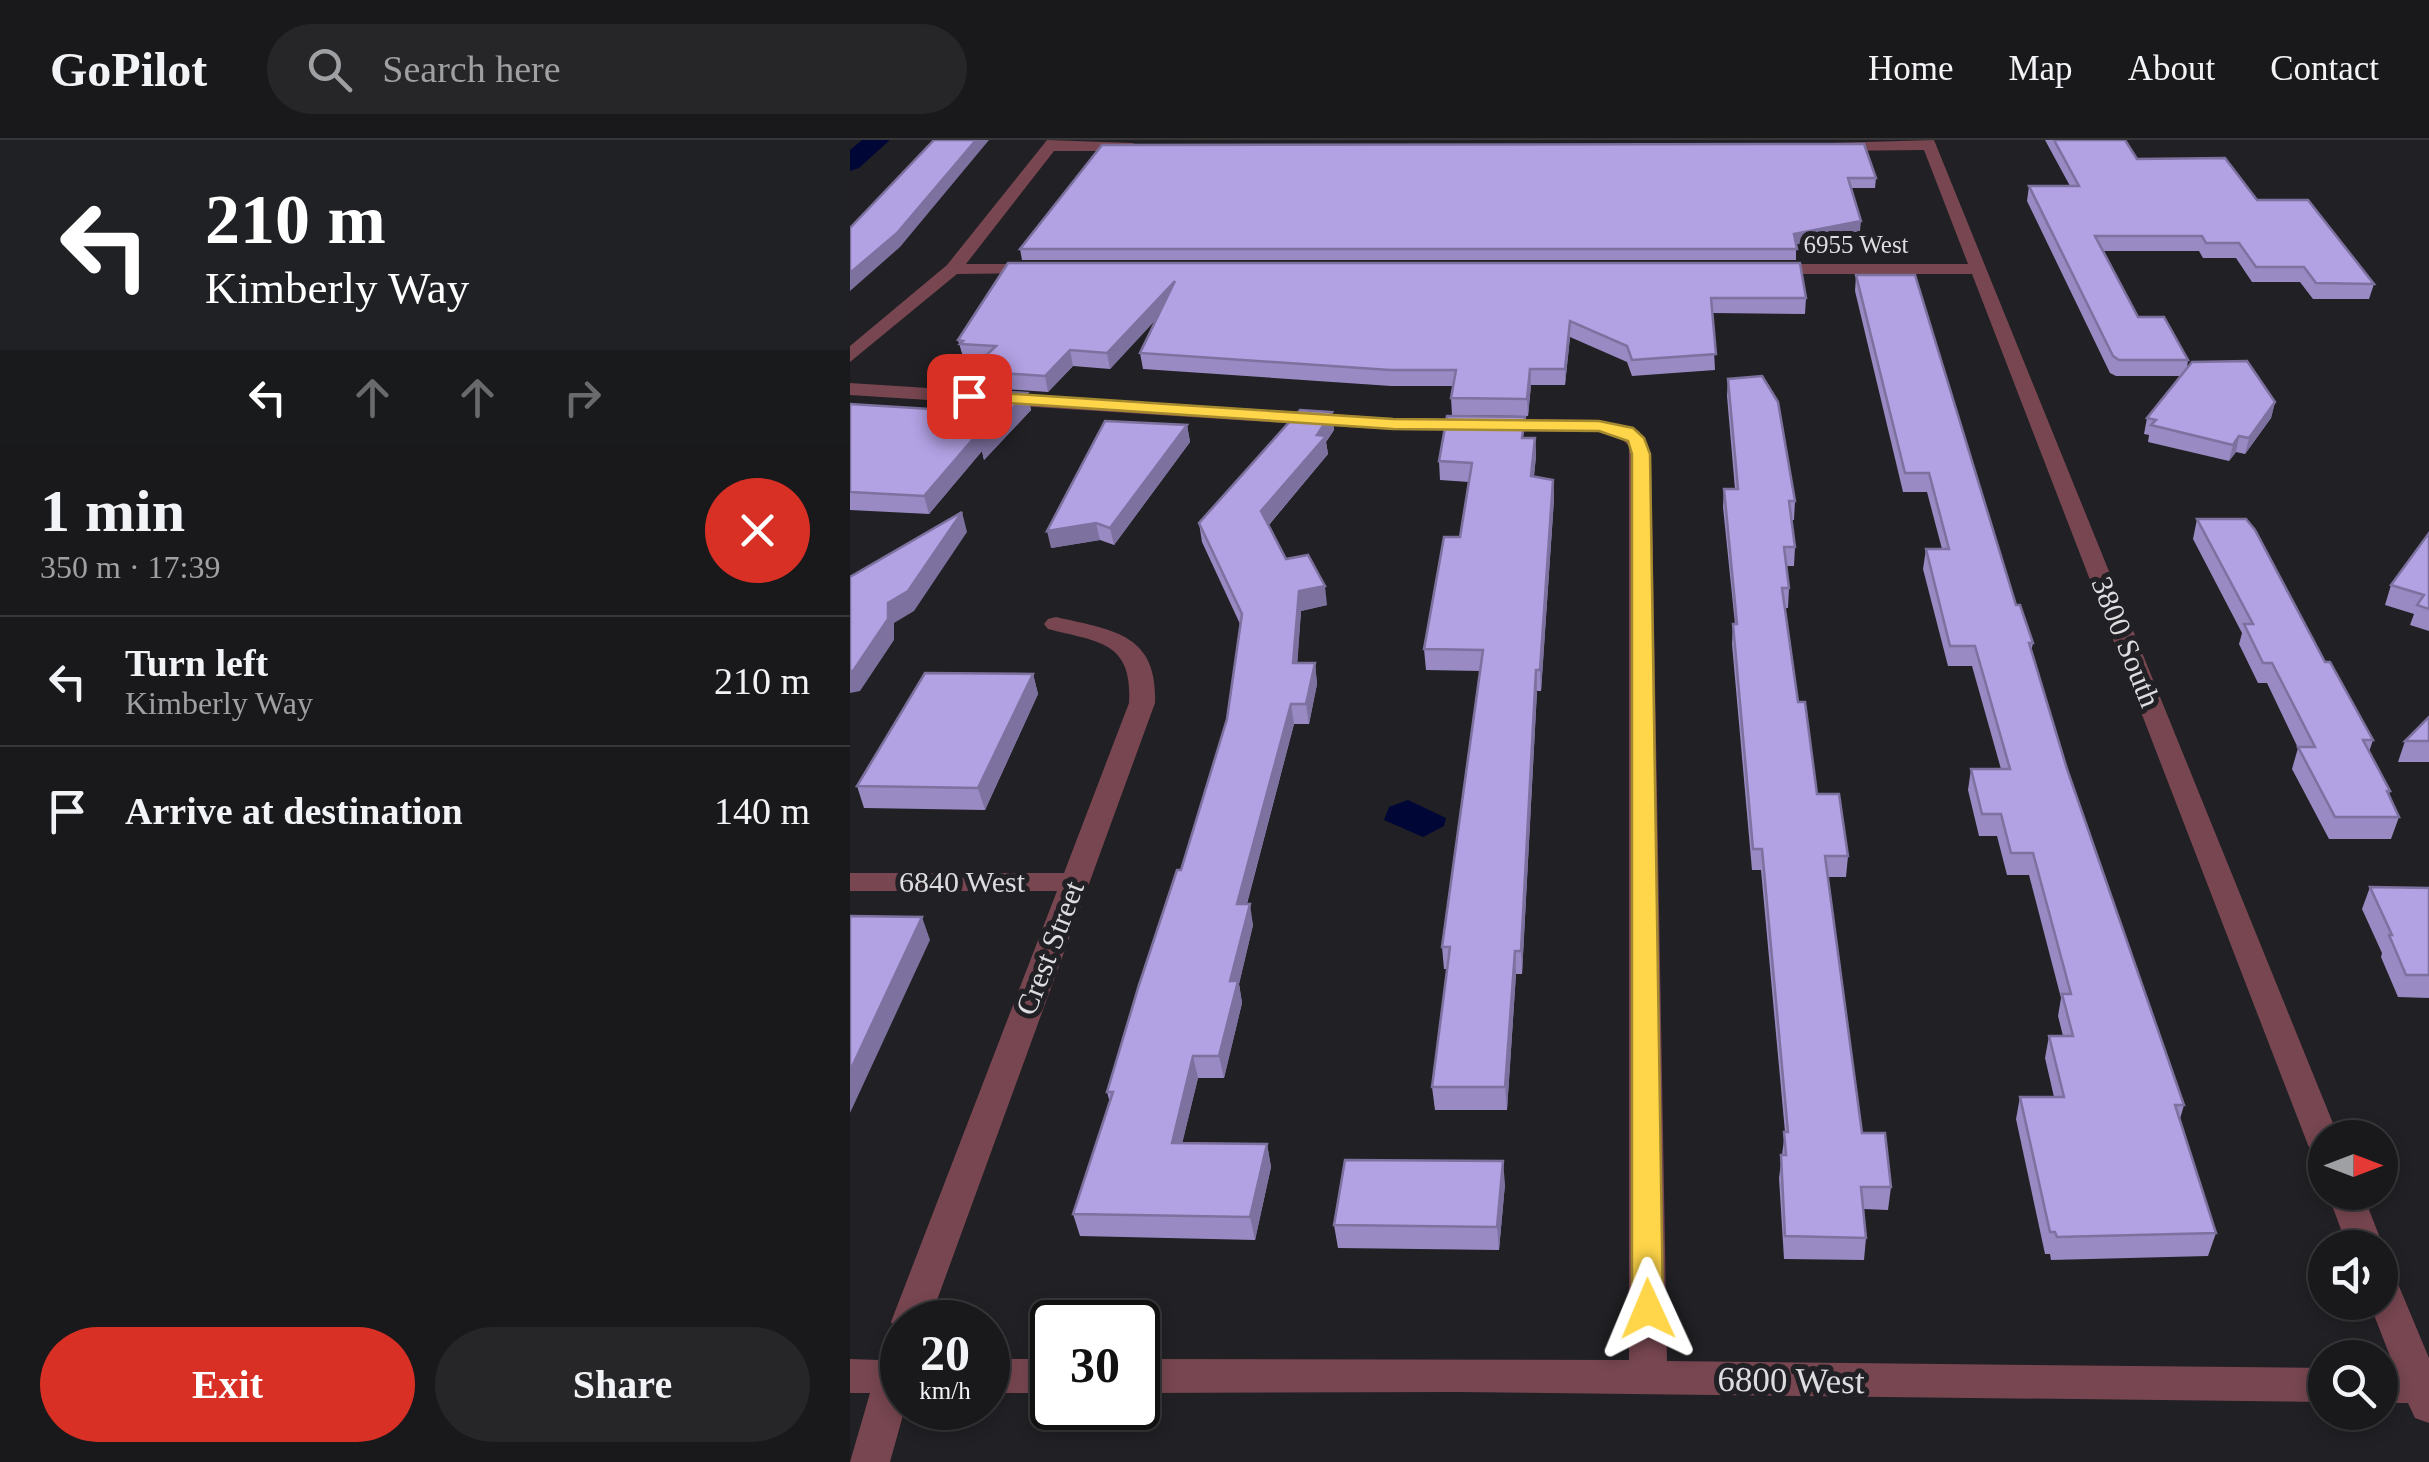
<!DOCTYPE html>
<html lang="en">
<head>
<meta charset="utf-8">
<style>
  body { margin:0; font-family:"Times New Roman",serif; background:#262528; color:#f1f3f6; height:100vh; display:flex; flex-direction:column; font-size:38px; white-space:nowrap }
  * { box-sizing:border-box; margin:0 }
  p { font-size:32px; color:#9fa0a3 }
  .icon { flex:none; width:55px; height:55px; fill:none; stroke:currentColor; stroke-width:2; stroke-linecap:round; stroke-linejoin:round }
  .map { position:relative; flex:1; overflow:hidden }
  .details { display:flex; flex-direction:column; background:#19181b; width:850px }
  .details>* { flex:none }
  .guide { background:#202124; color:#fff; overflow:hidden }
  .needle { width:65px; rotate:90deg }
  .tools { position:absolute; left:1458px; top:980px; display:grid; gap:20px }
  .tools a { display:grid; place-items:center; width:90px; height:90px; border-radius:50%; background:#19181b; box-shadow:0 5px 15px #0003,0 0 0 2px #37373a; font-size:50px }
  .speed { position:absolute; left:30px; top:1160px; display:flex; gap:20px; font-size:50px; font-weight:700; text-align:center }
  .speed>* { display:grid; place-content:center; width:130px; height:130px; border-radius:50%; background:#19181b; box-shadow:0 5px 15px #0003,0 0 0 2px #37373a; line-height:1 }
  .speed small { font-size:25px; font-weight:400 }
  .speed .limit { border:5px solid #111; border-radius:15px; background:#fff; color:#111 }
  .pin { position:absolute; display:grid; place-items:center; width:85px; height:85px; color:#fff; margin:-42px; border-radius:20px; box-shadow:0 5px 15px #0006 }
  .me { position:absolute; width:110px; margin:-55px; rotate:359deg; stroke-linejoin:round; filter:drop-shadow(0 0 8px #0008) }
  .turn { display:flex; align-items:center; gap:35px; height:210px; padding:0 40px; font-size:45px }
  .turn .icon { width:130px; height:130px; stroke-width:2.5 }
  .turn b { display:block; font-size:70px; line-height:85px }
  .lanes { display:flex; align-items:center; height:95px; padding:0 40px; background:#0003; justify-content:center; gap:50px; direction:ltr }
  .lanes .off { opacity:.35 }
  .round { display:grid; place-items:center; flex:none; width:105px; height:105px; border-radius:52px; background:#262528 }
  .summary { display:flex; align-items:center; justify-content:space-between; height:170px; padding:0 40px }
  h1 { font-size:60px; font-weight:800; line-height:75px }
  .cta { display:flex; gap:20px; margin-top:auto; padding:20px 40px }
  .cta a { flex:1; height:115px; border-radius:60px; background:#d93025; color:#fff; font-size:40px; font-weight:800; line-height:115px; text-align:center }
  .cta a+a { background:#262528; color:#f1f3f6 }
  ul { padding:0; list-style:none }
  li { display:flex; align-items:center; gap:30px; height:130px; padding:0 40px; border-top:2px solid #37373a }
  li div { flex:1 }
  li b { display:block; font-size:38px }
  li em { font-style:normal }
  header { display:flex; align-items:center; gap:60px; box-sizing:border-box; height:140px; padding:0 50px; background:#19181b; border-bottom:2px solid #37373a }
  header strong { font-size:48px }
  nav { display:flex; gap:55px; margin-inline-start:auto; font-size:35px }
  .search { width:700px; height:90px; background:#262528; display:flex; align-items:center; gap:25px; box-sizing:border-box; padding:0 35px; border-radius:55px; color:#9fa0a3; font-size:38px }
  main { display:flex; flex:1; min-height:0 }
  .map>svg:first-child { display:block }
  .water { fill:#000737 }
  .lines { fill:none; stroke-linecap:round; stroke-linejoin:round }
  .canal { fill:#000737; fill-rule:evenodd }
  .minor { fill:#774650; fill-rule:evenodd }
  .wall { fill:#998ac3 }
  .shaded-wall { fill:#7d719f }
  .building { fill:#b2a1e3; stroke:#7d719f; stroke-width:2.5 }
  .route { fill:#ffd54a; stroke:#a68a30; stroke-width:2.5 }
  .labels { text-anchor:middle; stroke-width:10; stroke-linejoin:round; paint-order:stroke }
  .far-street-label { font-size:25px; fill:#dddcdf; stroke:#212024 }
  .street-label { font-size:30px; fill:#dddcdf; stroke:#212024 }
  .near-street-label { font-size:35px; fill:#dddcdf; stroke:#212024 }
</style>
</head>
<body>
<header>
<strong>GoPilot</strong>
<div class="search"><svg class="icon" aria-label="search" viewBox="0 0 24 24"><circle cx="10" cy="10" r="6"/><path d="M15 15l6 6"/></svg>Search here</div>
<nav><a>Home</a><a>Map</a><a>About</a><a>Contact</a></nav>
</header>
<main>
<section class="details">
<div class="guide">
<div class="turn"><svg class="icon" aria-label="left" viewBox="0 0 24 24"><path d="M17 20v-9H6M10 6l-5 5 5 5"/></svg><div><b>210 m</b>Kimberly Way</div></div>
<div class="lanes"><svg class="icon" aria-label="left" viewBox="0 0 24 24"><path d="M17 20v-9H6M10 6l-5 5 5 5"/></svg><svg class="icon off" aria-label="ahead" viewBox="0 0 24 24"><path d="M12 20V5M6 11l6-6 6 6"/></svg><svg class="icon off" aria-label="ahead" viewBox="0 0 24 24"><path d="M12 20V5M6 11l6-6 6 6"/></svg><svg class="icon off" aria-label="right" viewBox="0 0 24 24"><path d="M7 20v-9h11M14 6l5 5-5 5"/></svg></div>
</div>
<div class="summary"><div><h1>1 min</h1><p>350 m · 17:39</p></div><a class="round" style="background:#d93025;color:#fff"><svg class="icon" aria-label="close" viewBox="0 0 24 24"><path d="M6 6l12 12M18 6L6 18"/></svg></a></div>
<ul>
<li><svg class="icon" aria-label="left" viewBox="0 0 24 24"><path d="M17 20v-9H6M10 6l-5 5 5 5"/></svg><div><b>Turn left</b><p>Kimberly Way</p></div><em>210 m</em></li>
<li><svg class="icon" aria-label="arrive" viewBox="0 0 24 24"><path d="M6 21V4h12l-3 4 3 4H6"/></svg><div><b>Arrive at destination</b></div><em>140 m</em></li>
</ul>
<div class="cta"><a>Exit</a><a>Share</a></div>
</section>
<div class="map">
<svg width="1579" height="1322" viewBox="0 0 1579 1322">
  <rect width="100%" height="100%" fill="#212024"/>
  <!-- water -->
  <polygon class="water" points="558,660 596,678 594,686 573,697 534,680 539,667"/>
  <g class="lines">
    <!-- canal -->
    <polygon class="canal" points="12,0 40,0 9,28 0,31 0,10"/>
    <!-- minor -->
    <g class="minor">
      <polygon points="197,0 283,3 290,7 283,11 204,11 116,124 187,124 196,129 193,133 107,134 0,222 0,206 97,125"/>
      <polygon points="1084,0 1489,998 1475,998 1475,1018 1463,1014 1458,1005 1122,134 915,134 906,129 915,124 1118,124 1074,10 981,11 974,7 981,3"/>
      <polygon points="0,243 543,278 749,280 789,291 801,314 817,1221 1475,1228 1475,1262 608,1252 288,1253 288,1219 779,1220 779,306 769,296 749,292 543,290 0,255"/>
      <path d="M206,477C262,490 308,493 305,563L79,1182H52L55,1268L40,1322H0L20,1253H0V1219L30,1220L38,1198L50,1194L41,1182L207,751H0V733H214L279,563C283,501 248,502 198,489L194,484L198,479Z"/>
      <polygon points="1477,1052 1512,1052 1534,1108 1530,1116 1530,1108 1498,1108"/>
      <polygon points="1530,1128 1543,1132 1579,1218 1579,1283 1565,1278 1558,1263 1530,1263 1530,1229 1545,1229 1519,1162 1530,1162"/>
      <rect x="138" y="1219" width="64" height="34"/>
    </g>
  </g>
  <!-- wall -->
  <g class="wall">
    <polygon points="1195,0 1275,0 1287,19 1407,60 1524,144 1519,159 1463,159 1450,142 1402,142 1386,118 1353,118 1349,111 1253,111 1288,177 1338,220 1337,228 1425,262 1421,278 1395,314 1386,312 1379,321 1298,302 1299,295 1294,294 1297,278 1330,236 1266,236 1260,233 1177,61 1179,46 1220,46"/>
    <polygon points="252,5 1026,38 1025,48 1001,48 1010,91 946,104 946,120 172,120 170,109"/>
    <polygon points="158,123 956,158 955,174 862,173 865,230 782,236 777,222 720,197 715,245 681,245 678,276 602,275 601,258 603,246 541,246 293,229 290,213 307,178 260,229 223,226 198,252 124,247 120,231 130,221 114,220 108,200"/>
    <polygon points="1006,135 1183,503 1181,512 1217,629 1334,965 1330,979 1366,1093 1358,1116 1201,1120 1200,1114 1195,1114 1166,979 1170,957 1204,957 1195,918 1199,896 1213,896 1208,876 1211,858 1179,735 1157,735 1147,696 1129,696 1118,650 1121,629 1151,629 1122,526 1098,526 1073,429 1076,409 1092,409 1077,352 1053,352 1005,151"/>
    <polygon points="878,239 945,361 944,380 942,380 945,407 944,426 936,426 939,448 938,468 935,468 948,562 967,654 998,716 996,737 978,737 1012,993 1041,1047 1038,1070 1013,1069 1016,1098 1014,1120 934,1119 929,1038 935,992 911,730 902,730 882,504 883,484 885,484 873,367 874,349 885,349 877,256"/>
    <polygon points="177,253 181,270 134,320 132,311 79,374 0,370 0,264 80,269"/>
    <polygon points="482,272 484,290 476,302 478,314 419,385 436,419 477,465 451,471 447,523 465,523 467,544 459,584 444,584 397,764 403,785 389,844 392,863 374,938 348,938 332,1003 417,1004 421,1027 405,1100 230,1096 223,1074 260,963 257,952 331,730 377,579 390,484 352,402 349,383"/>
    <polygon points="337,285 340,302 264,405 250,400 201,408"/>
    <polygon points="675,298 685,298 686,316 684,336 703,340 704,359 691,551 687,551 672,834 666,834 657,970 585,970 582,947 597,829 594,829 592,807 630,531 576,530 574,509 610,397 619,342 590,340 589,321"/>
    <polygon points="1347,379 1475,522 1523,600 1519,612 1540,651 1539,655 1549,677 1541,699 1479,699 1442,629 1448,608 1417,543 1408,543 1389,504 1392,493 1343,399"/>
    <polygon points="1579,393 1579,491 1560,485 1564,474 1535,465 1541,445"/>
    <polygon points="183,534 188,554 135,670 14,668 7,646"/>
    <polygon points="1579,577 1579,622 1548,622 1555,601"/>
    <polygon points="1520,747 1579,748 1579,858 1548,857 1531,817 1532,813 1512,769"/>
    <polygon points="655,1044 649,1110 488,1108 484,1085"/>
  </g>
  <!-- shaded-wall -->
  <g class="shaded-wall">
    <polygon points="126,0 139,0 50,107 0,151 0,133"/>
    <polygon points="1011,81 1010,91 944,105 944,94"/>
    <polygon points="325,141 328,156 260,229 257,213"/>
    <polygon points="720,181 720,197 715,245 715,229"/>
    <polygon points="220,210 223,226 198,252 195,236"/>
    <polygon points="680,229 681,245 678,276 677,259"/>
    <polygon points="177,253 181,270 134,320 132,311 79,374 74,356 129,292"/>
    <polygon points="1425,262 1421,278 1395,314 1399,298"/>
    <polygon points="482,272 484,290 476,302 478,314 414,390 411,371"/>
    <polygon points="337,285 340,302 264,405 260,388"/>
    <polygon points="1389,296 1386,312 1379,321 1383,305"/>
    <polygon points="685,298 686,316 682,355 681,336"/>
    <polygon points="703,340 704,359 691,551 690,530"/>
    <polygon points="112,372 117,392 64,471 44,483 44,500 10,551 0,553 0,531 38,463"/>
    <polygon points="246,383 250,400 201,408 197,391"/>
    <polygon points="475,446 477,465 451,471 446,544 443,523 449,451"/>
    <polygon points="465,523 467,544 459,584 456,564"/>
    <polygon points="686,530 687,551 672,834 671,811"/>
    <polygon points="183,534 188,554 135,670 128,648"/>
    <polygon points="441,564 444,584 391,785 387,764"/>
    <polygon points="400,764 403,785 389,844 392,863 374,938 369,916 380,841"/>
    <polygon points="72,777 80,800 0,973 0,931"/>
    <polygon points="665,811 666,834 657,970 655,947"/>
    <polygon points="343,916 348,938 327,1025 322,1003"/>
    <polygon points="417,1004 421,1027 405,1100 400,1077"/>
    <polygon points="653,1021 655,1044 649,1110 647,1087"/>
  </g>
  <!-- building -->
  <g class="building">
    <polygon points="84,0 126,0 47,93 0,133 0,88"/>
    <polygon points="1204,0 1275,0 1287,19 1375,18 1407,60 1458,60 1524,144 1466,143 1454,127 1406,127 1389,103 1356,103 1352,96 1245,96 1288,177 1314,177 1338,220 1269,220 1263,216 1179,46 1229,46"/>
    <polygon points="1014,4 1026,38 998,38 1011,81 944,94 947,109 170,109 252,5"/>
    <polygon points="158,123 950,123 956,158 861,158 866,214 782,220 777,206 720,181 715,229 680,229 677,259 601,258 606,230 540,230 290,213 325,141 257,213 220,210 195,236 120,231 146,206 110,204 113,201 108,200"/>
    <polygon points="1006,135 1065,135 1166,465 1170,465 1183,503 1179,503 1217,629 1334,965 1325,965 1366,1093 1207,1097 1205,1092 1200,1092 1170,957 1214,957 1199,896 1223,896 1212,854 1221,854 1183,713 1161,713 1151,674 1132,674 1121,629 1160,629 1125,506 1100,506 1076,409 1099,409 1079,333 1055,333"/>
    <polygon points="1397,221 1425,262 1399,298 1389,296 1383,305 1301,285 1306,280 1297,278 1342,222"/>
    <polygon points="912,236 928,262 945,361 939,361 945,407 934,407 939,448 932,448 948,562 955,562 967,654 989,654 998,716 975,716 1012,993 1035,993 1041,1047 1011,1047 1016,1098 935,1096 931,1015 936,1015 934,992 938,992 912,709 903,709 883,484 887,484 874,349 888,349 878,239"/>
    <polygon points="101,248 177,253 130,302 129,292 74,356 0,352 0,264 80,269"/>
    <polygon points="450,270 482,272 467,295 476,296 411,371 436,419 458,415 475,446 449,451 443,523 465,523 456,564 441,564 387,764 400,764 380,841 388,841 369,916 343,916 322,1003 417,1004 400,1077 223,1074 263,952 257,952 289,845 327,730 331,730 377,579 392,474 349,383"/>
    <polygon points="597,276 675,277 672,298 685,298 681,336 703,340 690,530 686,530 671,811 665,811 655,947 582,947 600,807 592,807 633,510 574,509 594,397 610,397 622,323 589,321"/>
    <polygon points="255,281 337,285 260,388 246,383 197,391"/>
    <polygon points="112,372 58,451 38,463 38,479 3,531 0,531 0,437"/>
    <polygon points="1347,379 1396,379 1405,390 1475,522 1480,522 1523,600 1513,600 1540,651 1537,651 1549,677 1485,677 1448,607 1465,607 1422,523 1413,523 1394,484 1403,484"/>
    <polygon points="1579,393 1579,469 1567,465 1574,455 1541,445"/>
    <polygon points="75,533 183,534 128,648 7,646"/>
    <polygon points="1579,577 1579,601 1555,601"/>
    <polygon points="1520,747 1579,748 1579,835 1556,835 1539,795 1542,795"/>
    <polygon points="0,776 72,777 0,931"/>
    <polygon points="495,1020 653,1021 647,1087 484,1085"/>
  </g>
  <!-- route -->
  <polygon class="route" points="119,251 543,279 749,281 783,288 794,298 800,314 813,1169 808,1178 798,1182 787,1178 782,1169 782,314 778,301 749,291 543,289 114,260 111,256"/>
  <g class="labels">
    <!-- far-street labels -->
    <g class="far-street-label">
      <text x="1006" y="113">6955 West</text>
    </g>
    <!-- street labels -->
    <g class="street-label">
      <text transform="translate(1276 502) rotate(68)" y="10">3800 South</text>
      <text x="112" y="752">6840 West</text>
      <text transform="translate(200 808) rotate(-69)" y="10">Crest Street</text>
    </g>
    <!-- near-street labels -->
    <g class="near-street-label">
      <text transform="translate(941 1240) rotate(1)" y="12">6800 West</text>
    </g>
  </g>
</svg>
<div class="tools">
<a><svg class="needle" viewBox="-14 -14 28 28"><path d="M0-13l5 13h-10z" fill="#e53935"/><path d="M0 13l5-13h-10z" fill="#9fa0a3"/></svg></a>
<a><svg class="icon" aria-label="sound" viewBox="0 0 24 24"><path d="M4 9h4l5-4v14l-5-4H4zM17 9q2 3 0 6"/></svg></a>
<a><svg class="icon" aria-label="search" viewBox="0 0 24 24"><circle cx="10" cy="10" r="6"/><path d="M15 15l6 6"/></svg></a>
</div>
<div class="speed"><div>20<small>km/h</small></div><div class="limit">30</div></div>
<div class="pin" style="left:119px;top:256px;background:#d93025"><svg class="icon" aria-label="arrive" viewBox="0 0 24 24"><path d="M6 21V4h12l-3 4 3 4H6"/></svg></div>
<svg class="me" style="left:798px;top:1169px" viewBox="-20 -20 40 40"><path d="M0-17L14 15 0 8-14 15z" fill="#ffd54a" stroke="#fff" stroke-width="4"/></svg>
</div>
</main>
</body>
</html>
